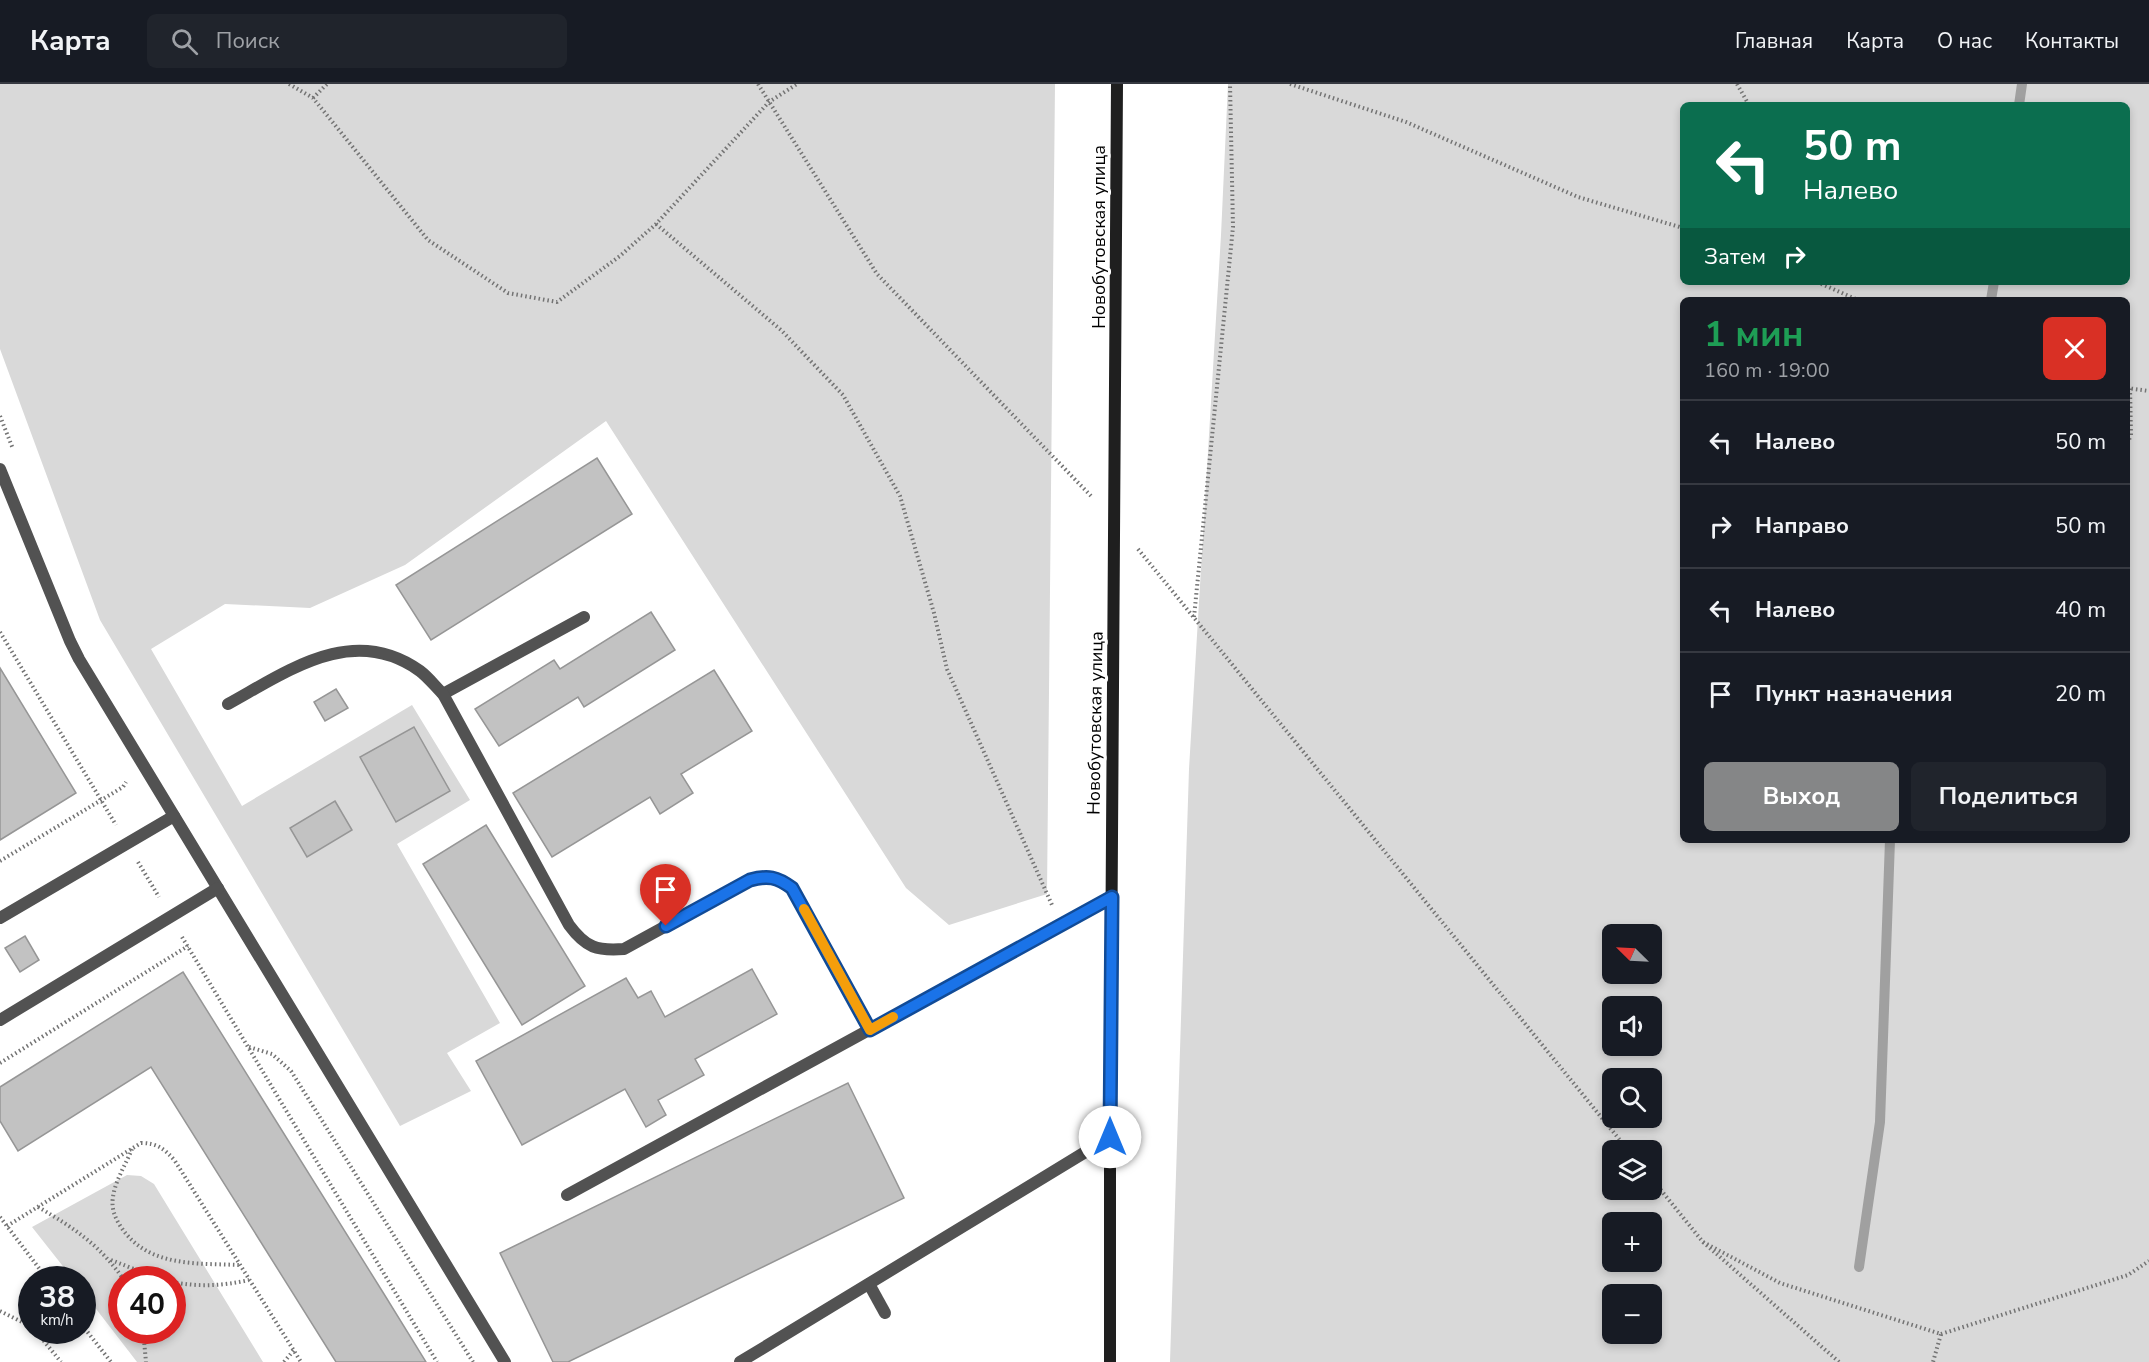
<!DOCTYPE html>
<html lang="ru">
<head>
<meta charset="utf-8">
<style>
  body { margin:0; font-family:"Nunito Sans",sans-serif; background:#20242c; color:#f1f3f6; height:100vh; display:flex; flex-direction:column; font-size:22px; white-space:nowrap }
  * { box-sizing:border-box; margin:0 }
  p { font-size:20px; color:#9ea1a6 }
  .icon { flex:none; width:33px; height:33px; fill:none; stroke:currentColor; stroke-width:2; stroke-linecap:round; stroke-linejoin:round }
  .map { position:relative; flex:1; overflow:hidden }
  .sheet { position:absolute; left:1680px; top:213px; width:450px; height:546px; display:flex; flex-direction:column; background:#171b24; border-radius:9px; box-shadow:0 3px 9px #0003 }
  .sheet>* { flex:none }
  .banner { position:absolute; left:1680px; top:18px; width:450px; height:183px; border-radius:9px; box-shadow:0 3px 9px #0003; background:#0b6e4f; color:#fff; overflow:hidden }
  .needle { width:39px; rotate:294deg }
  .buttons { position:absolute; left:1602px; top:840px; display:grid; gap:12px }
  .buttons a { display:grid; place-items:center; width:60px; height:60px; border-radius:9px; background:#171b24; box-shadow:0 3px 9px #0003; font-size:30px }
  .speed { position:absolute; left:18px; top:1182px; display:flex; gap:12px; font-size:30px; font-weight:700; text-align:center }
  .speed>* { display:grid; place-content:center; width:78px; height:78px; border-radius:50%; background:#171b24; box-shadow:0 3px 9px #0003; line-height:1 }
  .speed small { font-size:15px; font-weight:400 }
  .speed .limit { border:9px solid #d22; background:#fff; color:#111 }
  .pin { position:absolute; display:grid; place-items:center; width:51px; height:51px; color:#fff; margin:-62px -26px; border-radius:50% 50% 50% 0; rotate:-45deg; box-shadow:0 0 6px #0007 }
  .pin .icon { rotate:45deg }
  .me { position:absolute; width:66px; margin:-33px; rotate:0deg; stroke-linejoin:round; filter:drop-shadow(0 0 4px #0008) }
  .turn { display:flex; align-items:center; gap:21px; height:126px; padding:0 24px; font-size:27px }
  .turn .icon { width:78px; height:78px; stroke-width:2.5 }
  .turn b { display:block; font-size:42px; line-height:51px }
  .then { display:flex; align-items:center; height:57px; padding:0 24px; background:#0003; gap:12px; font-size:22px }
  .round { display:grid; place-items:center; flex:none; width:63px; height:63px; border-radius:9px; background:#20242c }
  .summary { display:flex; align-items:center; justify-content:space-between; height:102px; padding:0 24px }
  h1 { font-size:36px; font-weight:700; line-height:45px; color:#1e9e55 }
  .action { display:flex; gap:12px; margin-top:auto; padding:12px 24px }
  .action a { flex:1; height:69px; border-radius:9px; background:#858687; color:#fff; font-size:24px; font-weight:700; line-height:69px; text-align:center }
  .action a+a { background:#20242c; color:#f1f3f6 }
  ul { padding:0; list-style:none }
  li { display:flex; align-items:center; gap:18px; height:84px; padding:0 24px; border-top:2px solid #363941 }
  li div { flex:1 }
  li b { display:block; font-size:22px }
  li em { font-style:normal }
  header { display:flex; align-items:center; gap:36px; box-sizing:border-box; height:84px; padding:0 30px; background:#171b24; border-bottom:2px solid #363941 }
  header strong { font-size:28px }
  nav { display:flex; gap:33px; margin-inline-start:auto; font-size:21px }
  .search { width:420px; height:54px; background:#20242c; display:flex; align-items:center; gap:15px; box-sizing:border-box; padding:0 21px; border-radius:9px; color:#9ea1a6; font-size:22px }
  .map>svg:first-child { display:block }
  .green { fill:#d9d9d9; fill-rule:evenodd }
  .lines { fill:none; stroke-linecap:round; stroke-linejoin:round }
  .stream { stroke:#a0a0a0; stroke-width:10 }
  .building { fill:#c2c2c2; stroke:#969696; stroke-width:1.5 }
  .path { stroke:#747474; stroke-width:4; stroke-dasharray:1.5 3; stroke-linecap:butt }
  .lane { stroke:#525252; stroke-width:12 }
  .secondary { stroke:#1f1f1f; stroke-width:12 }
  .route-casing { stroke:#114b97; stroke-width:15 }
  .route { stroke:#1a73e8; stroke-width:10 }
  .slow { stroke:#f59e0b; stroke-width:10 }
  .labels { text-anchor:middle; stroke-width:6; stroke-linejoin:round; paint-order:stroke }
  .street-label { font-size:18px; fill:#000; stroke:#fff }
</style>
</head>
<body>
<header>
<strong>Карта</strong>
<div class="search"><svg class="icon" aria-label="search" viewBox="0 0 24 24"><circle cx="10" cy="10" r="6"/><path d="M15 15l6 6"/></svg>Поиск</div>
<nav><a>Главная</a><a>Карта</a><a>О нас</a><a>Контакты</a></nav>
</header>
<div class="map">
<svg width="2149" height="1278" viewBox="0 0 2149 1278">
  <rect width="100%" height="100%" fill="#fff"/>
  <!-- green -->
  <g class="green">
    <polygon points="0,0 1055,0 1047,810 949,841 906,804 606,337 405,481 310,524 225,520 151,565 242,722 412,621 470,716 397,760 500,939 447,969 471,1007 400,1042 100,536 0,265"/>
    <path d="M1228,0H2149V1278H1170L1189,685L1221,151ZM1683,21H2127V198H1683ZM1683,216H2127V756H1683ZM1612,850H1652V890H1612ZM1612,922H1652V962H1612ZM1612,994H1652V1034H1612ZM1612,1066H1652V1106H1612ZM1612,1138H1652V1178H1612ZM1612,1210H1652V1250H1612Z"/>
    <path d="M127,1091L141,1092L154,1100L263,1278H137L83,1208L82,1196L73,1195L32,1143ZM122,1196H172V1246H122Z"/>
  </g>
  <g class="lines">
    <!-- stream -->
    <g class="stream">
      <polyline points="2019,21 2022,0"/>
      <polyline points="1991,216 1994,198"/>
      <polyline points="1859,1183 1880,1038 1890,756"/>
    </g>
  </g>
  <!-- building -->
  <g class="building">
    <polygon points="597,374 632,430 431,556 396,501"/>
    <polygon points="651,528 675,566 584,623 578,613 499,662 475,625 554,576 560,585"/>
    <polygon points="0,584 76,709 0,756"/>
    <polygon points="714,586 752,647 681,690 693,709 660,730 650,713 552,773 513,709"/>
    <polygon points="336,605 348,624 325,637 314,618"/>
    <polygon points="414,643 450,707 396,738 360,673"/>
    <polygon points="335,717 352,746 307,773 290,744"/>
    <polygon points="486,741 585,902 522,941 423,780"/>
    <polygon points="25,852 39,876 20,888 5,864"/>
    <polygon points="752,885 777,930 695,975 704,991 658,1016 666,1031 646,1043 625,1005 522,1061 476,977 626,894 638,914 651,907 665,933"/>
    <polygon points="183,888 384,1210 426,1278 336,1278 151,983 18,1067 0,1037 0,1003"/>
    <polygon points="848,999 904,1114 568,1278 553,1278 500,1169"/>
  </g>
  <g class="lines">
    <!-- path -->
    <g class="path">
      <polyline points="289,0 313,14 428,156 508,209 557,218 620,172 656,140 769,18 797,0"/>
      <polyline points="758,0 877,190 1091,412"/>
      <polyline points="1290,0 1406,38 1578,113 1683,144"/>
      <polyline points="1737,0 1749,21"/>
      <polyline points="313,14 327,0"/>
      <polyline points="656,140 781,246 843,311 900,412 934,529 947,585 1052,821"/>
      <polyline points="1817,198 1858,216"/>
      <polyline points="2127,304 2149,307"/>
      <polyline points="0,332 13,365"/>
      <polyline points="2127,359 2131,352 2130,304"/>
      <polyline points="1138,465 1628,1066"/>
      <polyline points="1194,533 1233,143 1230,0"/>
      <polyline points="0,548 116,741"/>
      <polyline points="0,777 123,703 126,698"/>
      <polyline points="138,778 159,813"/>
      <polyline points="182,853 437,1278"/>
      <polyline points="249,963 272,970 291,987 473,1278"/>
      <polyline points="0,979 188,862"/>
      <path d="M132,1065C126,1080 115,1097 113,1113C111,1124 115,1134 121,1143C148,1184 198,1179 240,1181"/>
      <polyline points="1652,1095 1703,1158 1839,1278"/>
      <path d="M38,1123C74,1144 100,1161 124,1196"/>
      <polyline points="0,1133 48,1196"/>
      <path d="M7,1142L141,1059C157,1059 165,1065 175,1077L301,1278"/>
      <polyline points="1703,1158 1780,1199 1941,1250 1933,1278"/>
      <polyline points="111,1176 162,1196"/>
      <path d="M172,1198C199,1203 222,1202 249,1196"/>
      <polyline points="0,1227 32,1243"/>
      <polyline points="82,1241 111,1278"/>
      <polyline points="35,1246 61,1278"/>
      <polyline points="143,1246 146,1278"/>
      <polyline points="1941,1250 2128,1191 2149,1177"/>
      <polyline points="284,1278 294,1266"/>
    </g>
    <!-- lane -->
    <g class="lane">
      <polyline points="0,385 70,557 79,575 505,1278"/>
      <polyline points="443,610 584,533"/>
      <path d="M228,620C288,587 353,539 420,587C428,593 435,602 443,610L569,841C586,864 597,867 624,865L750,796C768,791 777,793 792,804L870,946"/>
      <polyline points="0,834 174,732"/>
      <polyline points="0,936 218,804"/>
      <polyline points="567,1111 1112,813"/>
      <polyline points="869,1200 885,1229"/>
      <polyline points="740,1278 1110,1053"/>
    </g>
    <!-- secondary -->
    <polyline class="secondary" points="1110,1278 1110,1053 1117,0"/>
  </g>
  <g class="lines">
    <!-- route casing -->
    <g class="route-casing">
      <path id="route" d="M666,842L750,796C768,791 777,793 792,804L870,946L1112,813L1110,1053"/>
    </g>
    <!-- route -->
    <use href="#route" class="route"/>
    <!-- slow -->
    <polyline class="slow" points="804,825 870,946 893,933"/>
  </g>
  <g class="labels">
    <!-- street labels -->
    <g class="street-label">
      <text transform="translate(1099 153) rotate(-90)" y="6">Новобутовская улица</text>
      <text transform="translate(1095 639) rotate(-89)" y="6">Новобутовская улица</text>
    </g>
  </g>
</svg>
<div class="buttons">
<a><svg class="needle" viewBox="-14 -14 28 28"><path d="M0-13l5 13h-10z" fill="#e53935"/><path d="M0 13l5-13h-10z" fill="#9ea1a6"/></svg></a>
<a><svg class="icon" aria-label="sound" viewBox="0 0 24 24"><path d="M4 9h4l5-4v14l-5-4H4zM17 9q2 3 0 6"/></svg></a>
<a><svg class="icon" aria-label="search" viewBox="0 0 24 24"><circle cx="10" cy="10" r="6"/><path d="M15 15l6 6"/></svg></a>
<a><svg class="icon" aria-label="layers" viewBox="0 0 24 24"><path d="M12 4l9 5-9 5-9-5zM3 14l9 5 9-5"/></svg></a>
<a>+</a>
<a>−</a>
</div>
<div class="speed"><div>38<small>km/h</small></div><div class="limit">40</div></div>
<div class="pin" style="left:666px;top:842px;background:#d93025"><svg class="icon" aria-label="arrive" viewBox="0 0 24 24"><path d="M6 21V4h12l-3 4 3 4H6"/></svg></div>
<svg class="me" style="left:1110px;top:1053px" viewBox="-20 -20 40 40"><circle r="19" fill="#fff"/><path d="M0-13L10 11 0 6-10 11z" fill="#1a73e8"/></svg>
<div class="banner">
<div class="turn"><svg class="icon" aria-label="left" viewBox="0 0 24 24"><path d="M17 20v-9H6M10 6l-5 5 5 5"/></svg><div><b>50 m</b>Налево</div></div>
<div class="then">Затем<svg class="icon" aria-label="right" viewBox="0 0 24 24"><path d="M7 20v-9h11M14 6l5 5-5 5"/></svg></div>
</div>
<section class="sheet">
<div class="summary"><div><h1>1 мин</h1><p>160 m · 19:00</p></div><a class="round" style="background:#d93025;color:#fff"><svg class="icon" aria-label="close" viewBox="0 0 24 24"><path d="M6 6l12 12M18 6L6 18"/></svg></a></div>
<ul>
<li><svg class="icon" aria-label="left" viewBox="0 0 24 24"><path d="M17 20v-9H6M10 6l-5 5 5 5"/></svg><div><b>Налево</b></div><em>50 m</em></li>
<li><svg class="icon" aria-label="right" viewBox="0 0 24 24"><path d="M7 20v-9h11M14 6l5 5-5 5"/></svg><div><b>Направо</b></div><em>50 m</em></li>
<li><svg class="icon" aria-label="left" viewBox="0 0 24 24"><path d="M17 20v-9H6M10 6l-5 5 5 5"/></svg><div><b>Налево</b></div><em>40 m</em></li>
<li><svg class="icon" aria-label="arrive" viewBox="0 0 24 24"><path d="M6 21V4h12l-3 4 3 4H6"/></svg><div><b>Пункт назначения</b></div><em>20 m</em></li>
</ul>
<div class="action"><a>Выход</a><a>Поделиться</a></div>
</section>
</div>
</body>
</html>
